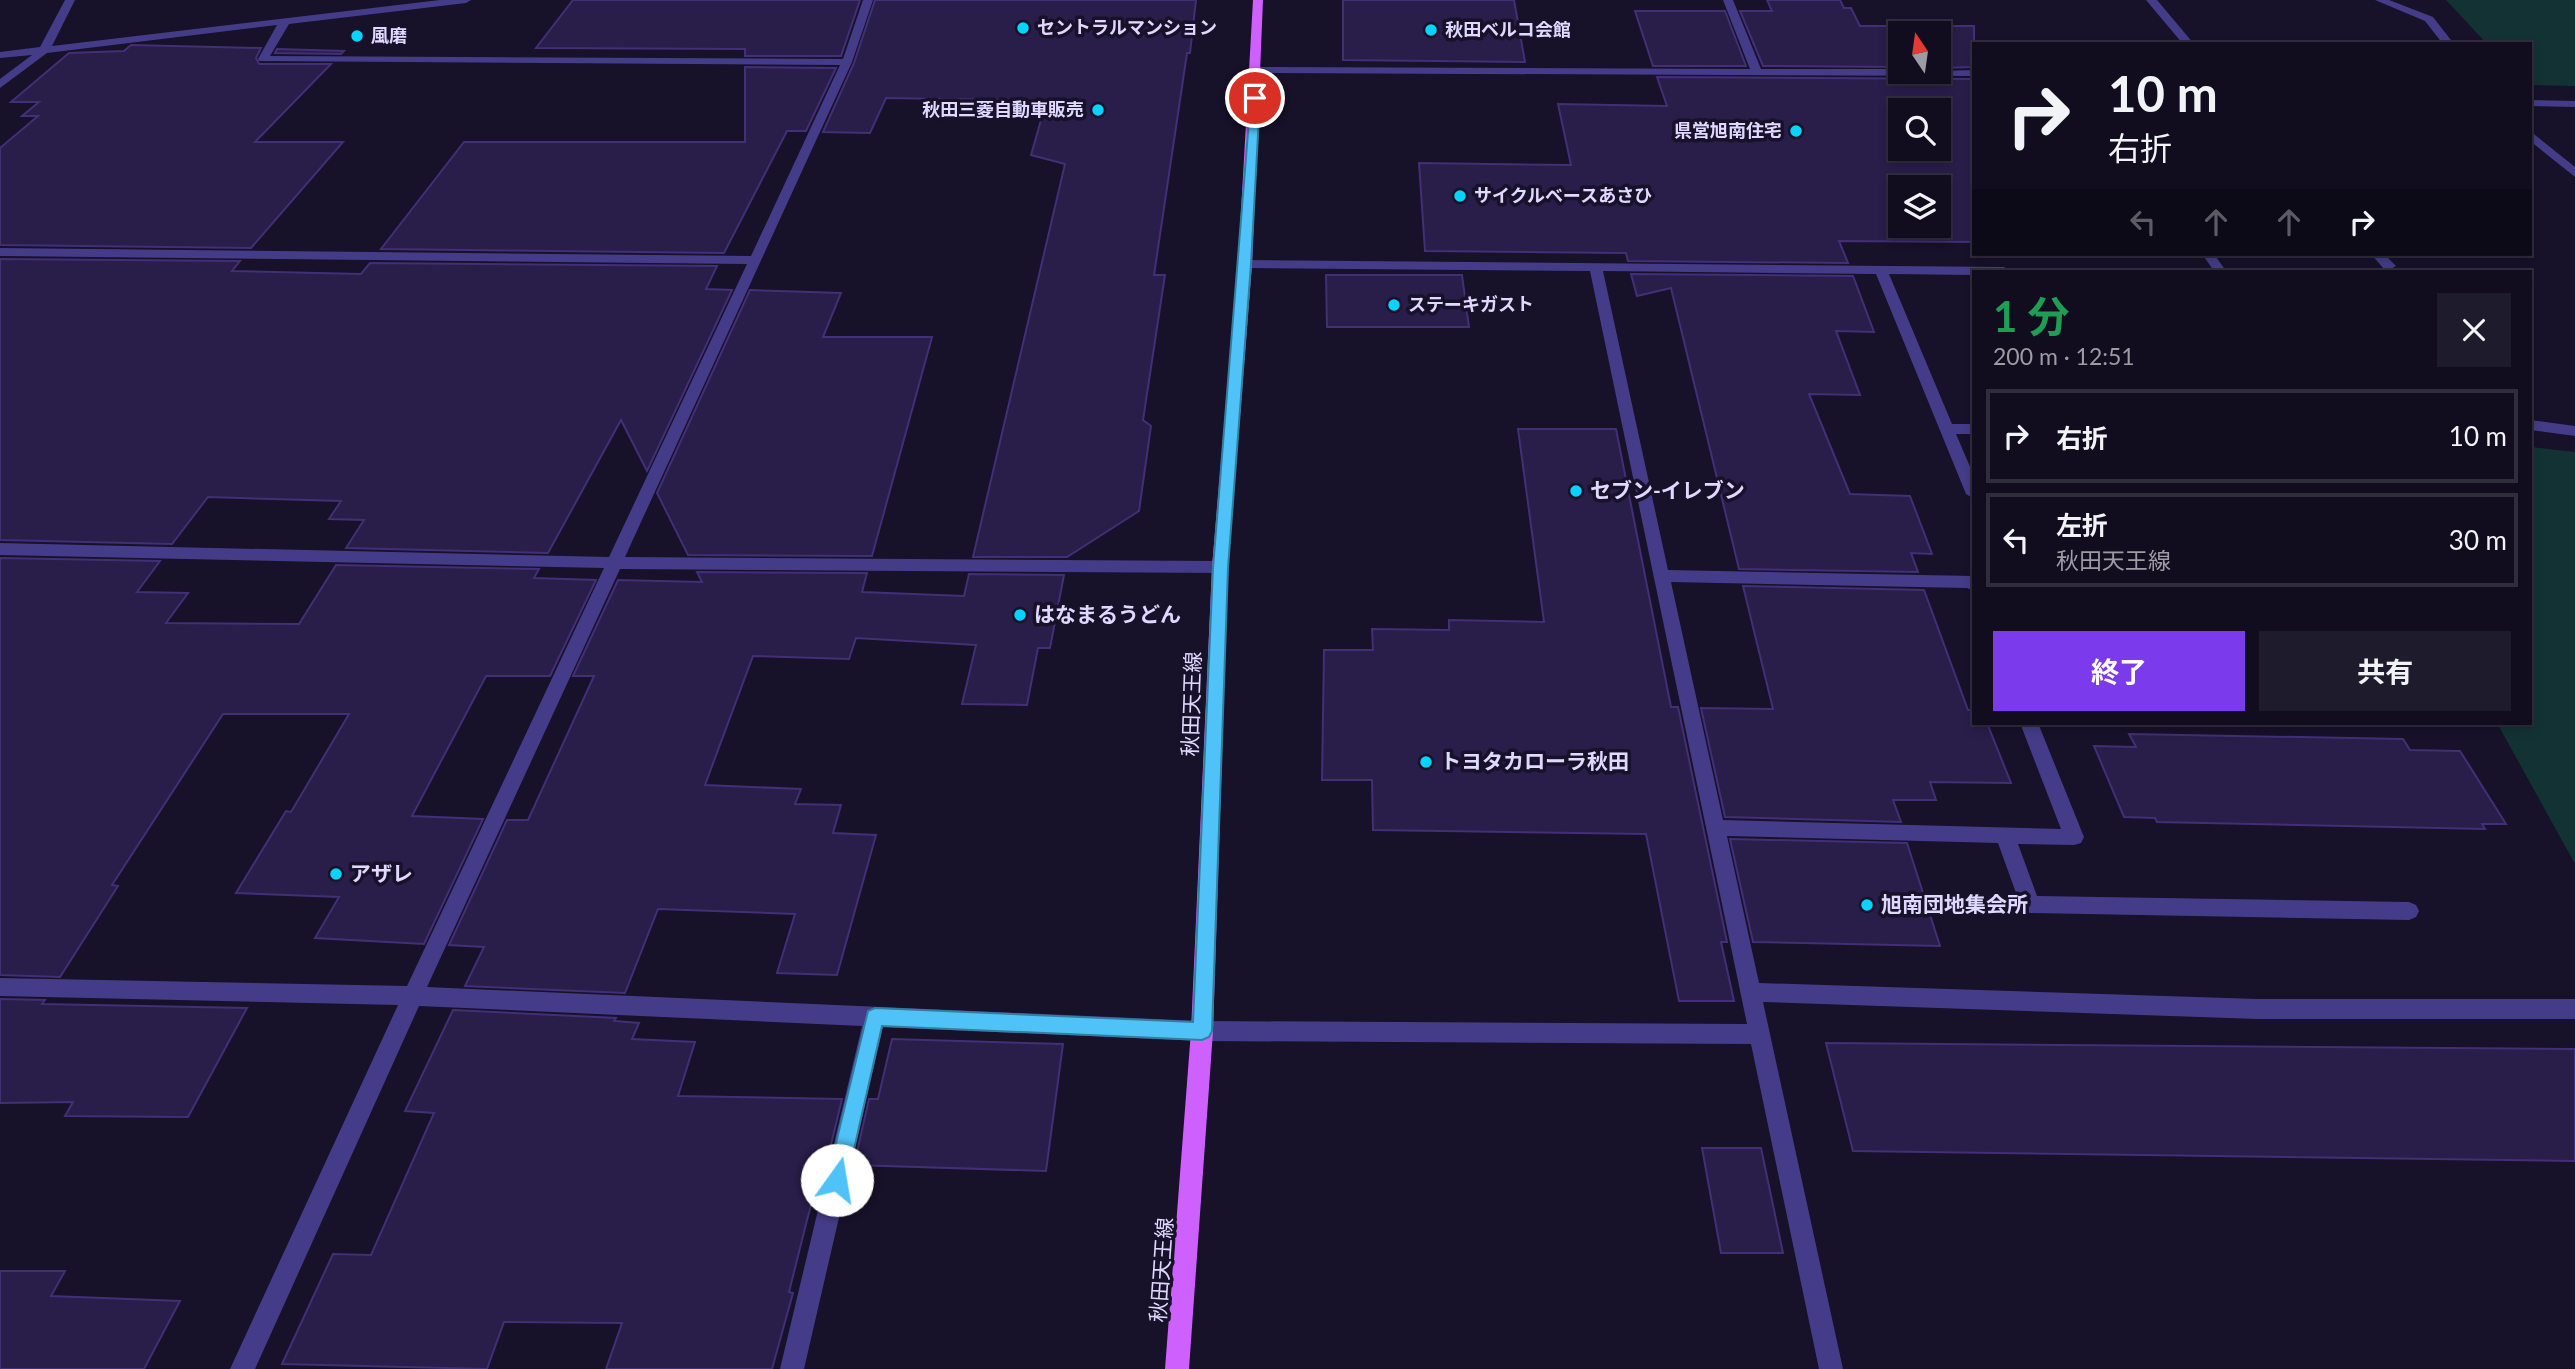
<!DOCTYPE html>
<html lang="ja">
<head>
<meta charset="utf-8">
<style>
  body { margin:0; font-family:Lato,"Noto Sans JP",sans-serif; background:#1e1b2c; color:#f1f3f6; height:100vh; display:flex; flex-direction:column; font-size:26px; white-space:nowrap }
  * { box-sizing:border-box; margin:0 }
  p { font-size:23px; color:#9c9ca4 }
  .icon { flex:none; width:38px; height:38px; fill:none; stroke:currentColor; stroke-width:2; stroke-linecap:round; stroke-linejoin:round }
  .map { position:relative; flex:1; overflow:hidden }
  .drawer { position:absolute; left:1972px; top:270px; width:560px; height:455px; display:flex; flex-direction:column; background:#110d1f; border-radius:0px; box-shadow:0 4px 10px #0003,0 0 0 2px #302d3d }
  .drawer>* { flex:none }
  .top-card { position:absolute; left:1972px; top:42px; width:560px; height:214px; border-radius:0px; box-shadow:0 4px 10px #0003,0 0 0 2px #302d3d; background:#110d1f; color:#f1f3f6; overflow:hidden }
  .needle { width:46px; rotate:347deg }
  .fabs { position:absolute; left:1888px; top:21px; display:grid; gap:14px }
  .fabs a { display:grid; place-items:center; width:63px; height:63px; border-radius:0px; background:#110d1f; box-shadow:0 4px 10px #0003,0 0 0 2px #302d3d; font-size:35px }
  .pin { position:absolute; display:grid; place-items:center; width:60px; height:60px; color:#fff; margin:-30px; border:4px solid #fff; border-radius:50%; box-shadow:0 2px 7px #0007 }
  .me { position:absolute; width:77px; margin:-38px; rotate:13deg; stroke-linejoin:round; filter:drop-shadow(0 0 5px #0008) }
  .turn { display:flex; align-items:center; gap:24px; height:147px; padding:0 21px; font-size:32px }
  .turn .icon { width:91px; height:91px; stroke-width:2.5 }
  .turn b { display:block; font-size:49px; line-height:60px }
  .lanes { display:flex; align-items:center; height:66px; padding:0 21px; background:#0003; justify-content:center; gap:35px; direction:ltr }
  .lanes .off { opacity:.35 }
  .round { display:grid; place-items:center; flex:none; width:74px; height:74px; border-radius:0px; background:#1e1b2c }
  .headline { display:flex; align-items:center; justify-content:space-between; height:119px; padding:0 21px }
  h1 { font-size:42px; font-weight:700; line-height:52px; color:#1e9e55 }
  .cta { display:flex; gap:14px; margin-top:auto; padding:14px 21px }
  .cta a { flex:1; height:80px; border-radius:0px; background:#7c3aed; color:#fff; font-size:28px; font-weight:700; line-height:80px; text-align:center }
  .cta a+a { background:#1e1b2c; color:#f1f3f6 }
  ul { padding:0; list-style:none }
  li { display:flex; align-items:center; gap:21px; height:94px; margin:0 14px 10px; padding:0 7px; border:4px solid #302d3d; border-radius:0px }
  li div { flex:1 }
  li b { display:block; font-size:26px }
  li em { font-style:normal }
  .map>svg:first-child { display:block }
  .green { fill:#133234 }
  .building { fill:#291d4a; stroke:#422f76; stroke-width:2; fill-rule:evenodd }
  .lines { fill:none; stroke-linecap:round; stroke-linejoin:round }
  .minor { fill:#443c88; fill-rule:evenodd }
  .major { fill:#ce61fe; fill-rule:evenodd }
  .route { fill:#4fc3f7; stroke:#337fa1; stroke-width:2 }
  .poi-dot { fill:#06d4fe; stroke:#171129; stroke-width:2.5 }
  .labels { text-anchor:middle; stroke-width:7; stroke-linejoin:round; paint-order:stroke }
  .far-poi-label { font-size:18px; font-weight:bold; fill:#e0d9ff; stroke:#171129; text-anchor:start }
  .poi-label { font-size:21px; font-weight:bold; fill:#e0d9ff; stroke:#171129; text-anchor:start }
  .street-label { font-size:21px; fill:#e0d9ff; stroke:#171129 }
</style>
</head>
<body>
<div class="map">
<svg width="2575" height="1369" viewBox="0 0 2575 1369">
  <rect width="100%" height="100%" fill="#171129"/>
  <!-- green -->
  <g class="green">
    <polygon points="2446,0 2575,0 2575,86 2531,85 2530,44 2487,44"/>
    <polygon points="2531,447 2575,452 2575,864 2497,723 2530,723"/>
  </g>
  <!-- building -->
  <g class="building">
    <polygon points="573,0 860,0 841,56 745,56 745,49 536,48"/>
    <polygon points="875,0 1196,0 1190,53 1187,53 1154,275 1165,275 1143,420 1151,426 1139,511 1067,557 973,557 1065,164 1031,155 1045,106 1004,105 1006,100 886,98 870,133 823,132 854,63"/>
    <polygon points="1343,0 1514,0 1525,62 1343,60"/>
    <polygon points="1767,0 1840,0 1844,8 1851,8 1860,26 1974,26 1974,67 1939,68 1939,33 1900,33 1900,67 1763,66 1740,11 1772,11"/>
    <polygon points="1635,11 1725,11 1746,66 1653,66"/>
    <polygon points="131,45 261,48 256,58 259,64 331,64 255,142 343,142 251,248 0,245 0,148 38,116 22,116 39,102 11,102 69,53 124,51"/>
    <polygon points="277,49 344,51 341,54 275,53"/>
    <polygon points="745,67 836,68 806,131 787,131 724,253 381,249 464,142 745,142"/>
    <path d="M1657,77L1974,79V242L1839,241L1848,263L1628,261L1626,253L1425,251L1419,163L1571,165L1558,104L1667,106ZM1900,110H1939V149H1900ZM1900,187H1939V226H1900Z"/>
    <polygon points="0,259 240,261 232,271 361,274 370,263 717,266 706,289 732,290 647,471 621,420 548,553 346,548 364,520 329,519 341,501 208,497 172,544 0,540"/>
    <polygon points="1631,274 1853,276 1874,332 1836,331 1860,395 1809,394 1850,494 1910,496 1932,554 1911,553 1918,572 1739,569 1671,288 1637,296"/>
    <polygon points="1326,275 1462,275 1469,327 1327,327"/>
    <polygon points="750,290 841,293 823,337 932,337 872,556 688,555 657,493"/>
    <polygon points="1518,429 1616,429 1671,707 1678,707 1727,942 1721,942 1734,1001 1679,1001 1646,834 1373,830 1372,780 1322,780 1324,650 1373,650 1372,629 1449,630 1449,620 1544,622"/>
    <polygon points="0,558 160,561 137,592 188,593 166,623 299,624 336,565 539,569 534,578 596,580 550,676 486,676 412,816 483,819 424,944 315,938 339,897 236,893 286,811 291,812 349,714 223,714 112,885 118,886 60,977 0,975"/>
    <polygon points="697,572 867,573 862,592 964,596 969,574 1064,575 1050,648 1038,648 1027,705 962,704 976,645 856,638 849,659 753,656 705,785 801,789 795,804 841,805 833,833 876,835 837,975 777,973 795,914 658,909 625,993 465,986 484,947 449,945 507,820 528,820 594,676 573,676 618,580 702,582"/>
    <polygon points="1743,586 1924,590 1968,710 1974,710 1974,723 1987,723 2011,783 1930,782 1936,800 1893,800 1901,822 1725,817 1701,708 1773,709"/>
    <polygon points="2129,734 2403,739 2410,750 2460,751 2506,824 2482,824 2485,829 2157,822 2155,818 2124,817 2094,746 2136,747"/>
    <polygon points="1730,839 1907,843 1940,946 1753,942"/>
    <polygon points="0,999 45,1000 42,1004 247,1008 188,1117 65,1116 73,1102 0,1103"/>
    <polygon points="453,1010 616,1018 614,1021 639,1023 632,1039 695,1042 678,1096 842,1099 826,1165 822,1165 807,1220 789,1292 793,1293 772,1369 606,1369 622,1323 504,1322 487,1369 282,1364 333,1254 371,1255 434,1113 405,1111"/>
    <polygon points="892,1039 1063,1044 1046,1171 854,1165 869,1099 878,1099"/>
    <polygon points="1826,1043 2575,1049 2575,1161 1853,1151"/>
    <polygon points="1702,1148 1761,1148 1783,1253 1721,1253"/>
    <polygon points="0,1271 65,1271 51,1296 180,1301 144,1369 0,1369"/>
  </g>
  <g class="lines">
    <!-- minor -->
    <g class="minor">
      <polygon points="65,0 75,0 52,46 440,0 471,0 466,3 289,24 270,56 843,59 863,0 873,0 852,62 625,557 1220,561 1228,567 1220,573 620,569 427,987 1202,1021 1747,1024 1590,271 1245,268 1238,264 1245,260 2004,267 2011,271 1974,271 1974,275 1889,274 1952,424 1974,424 1974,434 1956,434 1974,476 1974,499 1966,494 1876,274 1603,271 1668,570 1974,576 1974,591 1967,588 1671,582 1723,820 2061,829 2020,723 2038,723 2084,837 2081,843 2074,845 2018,844 2037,896 2409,902 2416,905 2419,911 2416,917 2409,920 2030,913 2023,910 2020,904 1998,843 1727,836 1759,983 2258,999 2575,999 2575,1019 2258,1019 1763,1002 1843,1369 1819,1369 1751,1044 1202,1041 883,1027 804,1369 780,1369 862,1026 419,1006 255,1369 230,1369 398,1005 0,996 0,978 407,986 604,568 0,555 0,543 609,557 747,264 0,256 0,248 751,256 840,65 259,61 258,59 277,25 47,53 0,88 0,79 32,55 0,58 0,52 40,47"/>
      <polygon points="1723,0 1733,0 1761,69 1900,69 1900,72 1974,70 1974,76 1256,73 1250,70 1256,67 1750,69"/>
      <polygon points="2146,0 2157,0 2194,44 2183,44"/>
      <polygon points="2375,0 2389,0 2433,17 2454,44 2443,44 2425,21"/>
      <polygon points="2530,100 2575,101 2575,107 2530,106"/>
      <polygon points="2530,131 2575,167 2575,177 2530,141"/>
      <polygon points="2202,254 2214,254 2226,271 2214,271"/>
      <polygon points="2371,254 2384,254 2396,266 2389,270 2384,269"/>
      <polygon points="2530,420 2575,426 2575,436 2530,430"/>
    </g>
    <!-- major -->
    <polygon class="major" points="1253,0 1263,0 1252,264 1228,567 1213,1031 1189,1369 1165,1369 1191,1031 1212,567 1238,264"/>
  </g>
  <!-- route -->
  <polygon class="route" points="1251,95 1260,98 1251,264 1228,568 1212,1031 1209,1037 1202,1040 882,1026 847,1180 844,1187 837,1190 830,1187 827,1180 868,1011 875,1008 1193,1022 1213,568"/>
  <!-- markers -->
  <g class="poi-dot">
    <circle cx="1023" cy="28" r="7"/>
    <circle cx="1431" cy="30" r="7"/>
    <circle cx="357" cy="36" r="7"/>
    <circle cx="1098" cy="110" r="7"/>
    <circle cx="1796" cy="131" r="7"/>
    <circle cx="1460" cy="196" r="7"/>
    <circle cx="1394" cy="305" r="7"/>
    <circle cx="1576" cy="491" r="7"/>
    <circle cx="1020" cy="615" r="7"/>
    <circle cx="1426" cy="762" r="7"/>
    <circle cx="336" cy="874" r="7"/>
    <circle cx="1867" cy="905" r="7"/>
  </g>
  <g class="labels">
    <!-- far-poi labels -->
    <g class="far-poi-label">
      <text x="1037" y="34">セントラルマンション</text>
      <text x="1445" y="36">秋田ベルコ会館</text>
      <text x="371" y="42">風磨</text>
      <text x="1084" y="116" text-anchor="end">秋田三菱自動車販売</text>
      <text x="1782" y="137" text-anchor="end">県営旭南住宅</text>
      <text x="1474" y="202">サイクルベースあさひ</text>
      <text x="1408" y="311">ステーキガスト</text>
    </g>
    <!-- poi labels -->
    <g class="poi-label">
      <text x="1590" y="498">セブン-イレブン</text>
      <text x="1034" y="622">はなまるうどん</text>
      <text x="1440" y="769">トヨタカローラ秋田</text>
      <text x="350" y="881">アザレ</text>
      <text x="1881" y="912">旭南団地集会所</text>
    </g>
    <!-- street labels -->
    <g class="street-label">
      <text transform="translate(1192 704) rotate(-88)" y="7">秋田天王線</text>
      <text transform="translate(1162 1270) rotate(-86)" y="7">秋田天王線</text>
    </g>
  </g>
</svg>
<div class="fabs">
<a><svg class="needle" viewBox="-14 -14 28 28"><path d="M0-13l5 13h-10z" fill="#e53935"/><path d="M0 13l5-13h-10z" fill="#9c9ca4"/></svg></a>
<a><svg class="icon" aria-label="search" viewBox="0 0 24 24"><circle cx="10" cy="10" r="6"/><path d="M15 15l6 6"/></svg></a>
<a><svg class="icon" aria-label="layers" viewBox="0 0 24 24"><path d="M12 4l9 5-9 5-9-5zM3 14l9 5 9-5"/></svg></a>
</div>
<div class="pin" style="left:1255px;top:98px;background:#d93025"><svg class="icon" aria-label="arrive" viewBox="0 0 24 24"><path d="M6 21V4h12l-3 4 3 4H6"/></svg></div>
<svg class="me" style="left:837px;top:1180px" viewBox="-20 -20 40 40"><circle r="19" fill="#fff"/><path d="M0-13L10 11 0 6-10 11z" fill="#4fc3f7"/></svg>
<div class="top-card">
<div class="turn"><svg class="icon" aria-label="right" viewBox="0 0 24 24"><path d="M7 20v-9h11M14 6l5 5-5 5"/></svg><div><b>10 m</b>右折</div></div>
<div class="lanes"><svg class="icon off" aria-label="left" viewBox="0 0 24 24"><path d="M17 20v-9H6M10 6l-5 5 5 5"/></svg><svg class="icon off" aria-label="ahead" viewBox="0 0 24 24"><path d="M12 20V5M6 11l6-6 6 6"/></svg><svg class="icon off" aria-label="ahead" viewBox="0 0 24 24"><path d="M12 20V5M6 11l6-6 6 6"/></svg><svg class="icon" aria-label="right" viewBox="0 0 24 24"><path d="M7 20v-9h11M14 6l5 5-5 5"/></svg></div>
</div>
<section class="drawer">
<div class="headline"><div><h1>1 分</h1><p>200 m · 12:51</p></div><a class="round"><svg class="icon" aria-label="close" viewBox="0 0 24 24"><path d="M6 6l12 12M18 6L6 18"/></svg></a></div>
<ul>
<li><svg class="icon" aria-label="right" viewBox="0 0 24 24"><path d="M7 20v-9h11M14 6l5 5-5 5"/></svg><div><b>右折</b></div><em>10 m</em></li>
<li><svg class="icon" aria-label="left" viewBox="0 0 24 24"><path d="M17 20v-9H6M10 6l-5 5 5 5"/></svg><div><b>左折</b><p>秋田天王線</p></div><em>30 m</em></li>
</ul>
<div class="cta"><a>終了</a><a>共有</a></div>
</section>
</div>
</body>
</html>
